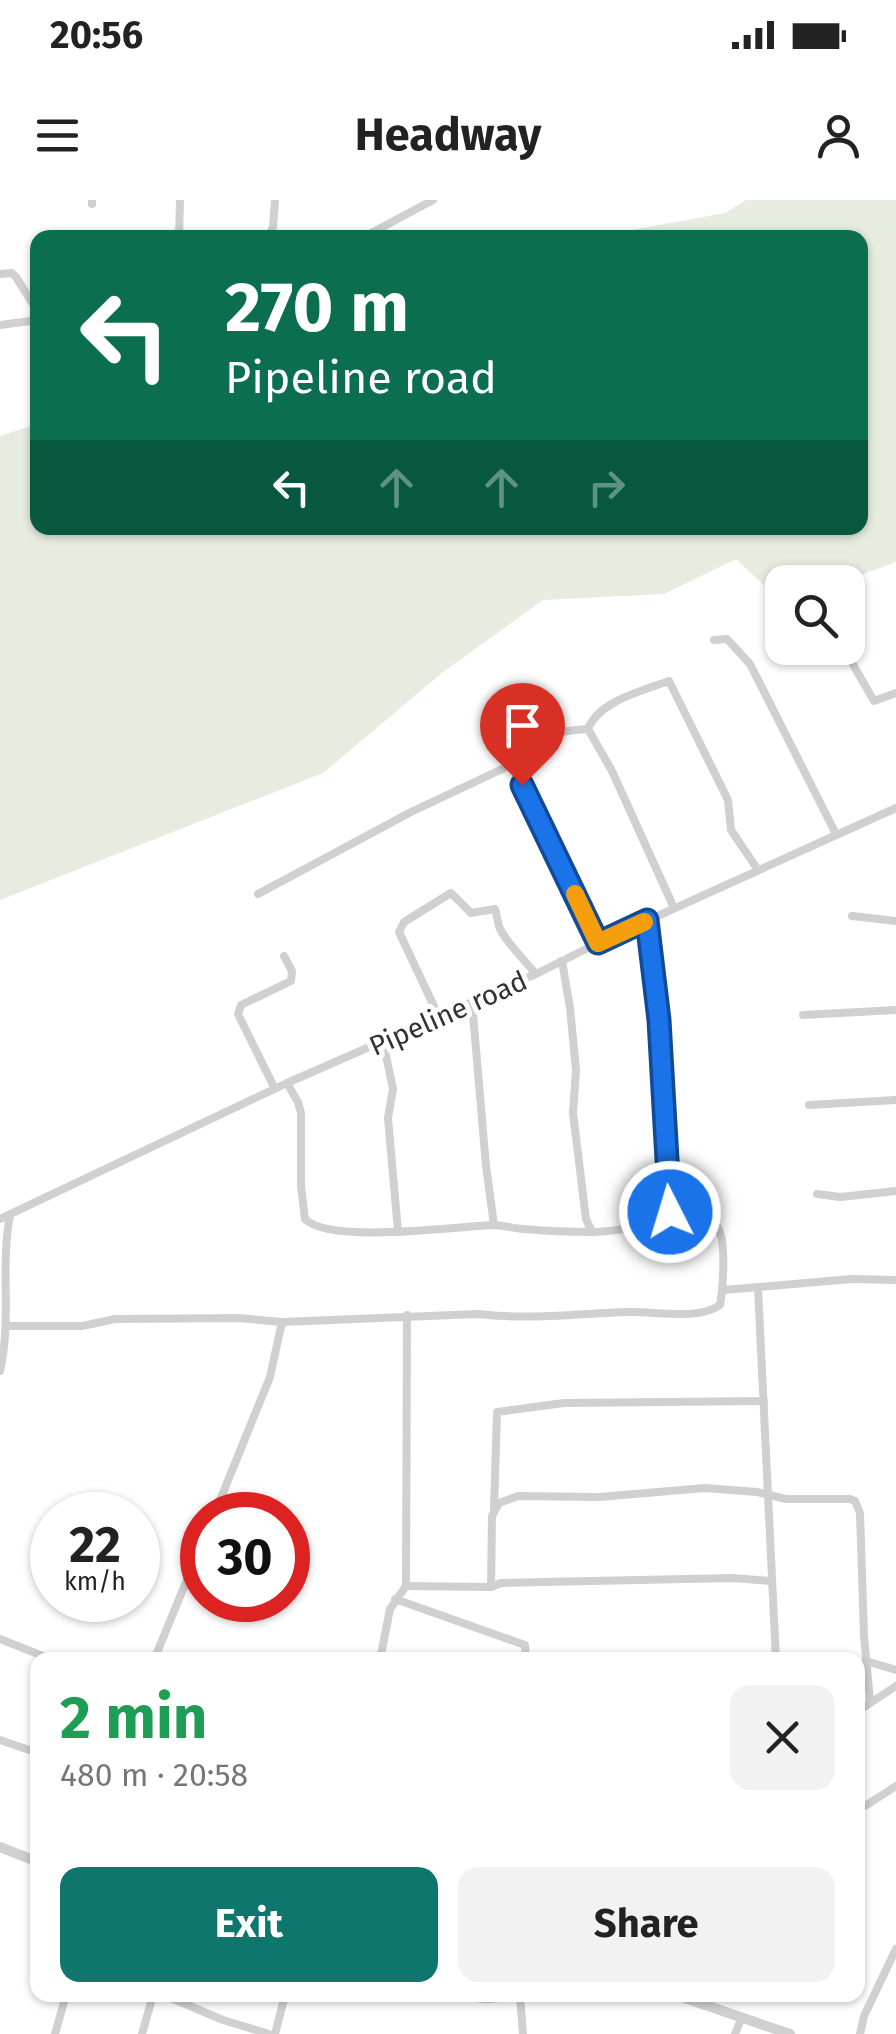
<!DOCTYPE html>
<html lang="en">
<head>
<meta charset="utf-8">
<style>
  body { margin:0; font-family:"Fira Sans",sans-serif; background:#f2f2f2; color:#222; height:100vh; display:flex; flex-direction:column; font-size:38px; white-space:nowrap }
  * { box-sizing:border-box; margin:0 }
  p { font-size:32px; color:#767676 }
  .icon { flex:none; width:55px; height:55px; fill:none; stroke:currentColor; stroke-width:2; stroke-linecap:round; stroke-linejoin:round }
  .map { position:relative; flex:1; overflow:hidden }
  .details { position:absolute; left:30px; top:1452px; width:835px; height:350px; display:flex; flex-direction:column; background:#fff; border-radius:20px; box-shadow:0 2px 8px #0004 }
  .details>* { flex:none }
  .banner { position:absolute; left:30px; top:30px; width:838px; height:305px; border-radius:20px; box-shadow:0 2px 8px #0004; background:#0b6e4f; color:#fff; overflow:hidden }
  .buttons { position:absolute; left:765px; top:365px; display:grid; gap:20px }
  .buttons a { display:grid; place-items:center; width:100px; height:100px; border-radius:20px; background:#fff; box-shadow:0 2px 8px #0004; font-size:50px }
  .speed { position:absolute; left:30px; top:1292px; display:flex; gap:20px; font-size:50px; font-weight:700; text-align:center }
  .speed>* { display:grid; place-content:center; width:130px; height:130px; border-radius:50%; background:#fff; box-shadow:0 2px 8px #0004; line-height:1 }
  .speed small { font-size:25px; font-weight:400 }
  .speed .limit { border:15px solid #d22; background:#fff; color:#111 }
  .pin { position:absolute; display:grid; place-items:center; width:85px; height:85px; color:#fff; margin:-102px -42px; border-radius:50% 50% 50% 0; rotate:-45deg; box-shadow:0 0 10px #0007 }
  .pin .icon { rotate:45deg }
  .me { position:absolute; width:110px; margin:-55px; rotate:355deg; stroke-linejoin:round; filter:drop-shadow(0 0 8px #0008) }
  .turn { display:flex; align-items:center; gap:35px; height:210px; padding:0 30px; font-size:45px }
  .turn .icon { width:130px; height:130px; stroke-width:2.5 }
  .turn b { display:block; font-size:70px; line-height:85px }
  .lanes { display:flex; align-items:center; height:95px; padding:0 30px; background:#0003; justify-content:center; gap:50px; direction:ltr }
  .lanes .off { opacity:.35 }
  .round { display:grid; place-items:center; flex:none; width:105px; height:105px; border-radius:20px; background:#f2f2f2 }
  .headline { display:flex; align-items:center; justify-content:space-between; height:170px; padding:0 30px }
  h1 { font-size:60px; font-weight:700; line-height:75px; color:#1e9e55 }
  .button { display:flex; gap:20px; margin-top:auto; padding:20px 30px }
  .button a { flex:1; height:115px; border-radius:20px; background:#0f766e; color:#fff; font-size:40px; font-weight:700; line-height:115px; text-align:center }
  .button a+a { background:#f2f2f2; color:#222 }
  .status { display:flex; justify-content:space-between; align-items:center; height:70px; padding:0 50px; background:#fff; direction:ltr }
  .status svg { height:28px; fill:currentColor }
  header { display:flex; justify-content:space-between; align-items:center; height:130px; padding:0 30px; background:#fff; font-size:45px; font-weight:700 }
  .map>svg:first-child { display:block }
  .green { fill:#e6ecdf }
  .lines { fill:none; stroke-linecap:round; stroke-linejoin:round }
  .minor { stroke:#d0d0d0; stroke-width:8 }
  .tertiary { stroke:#d0d0d0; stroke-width:10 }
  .route-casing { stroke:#114b97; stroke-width:25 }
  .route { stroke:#1a73e8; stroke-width:18 }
  .slow { stroke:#f59e0b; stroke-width:18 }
  .labels { text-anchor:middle; stroke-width:10; stroke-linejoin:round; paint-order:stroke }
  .street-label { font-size:28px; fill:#333; stroke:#fff }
</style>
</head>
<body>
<div class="status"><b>20:56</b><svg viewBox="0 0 49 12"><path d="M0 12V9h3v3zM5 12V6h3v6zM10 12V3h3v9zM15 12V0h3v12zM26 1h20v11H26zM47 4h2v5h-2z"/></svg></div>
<header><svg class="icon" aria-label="menu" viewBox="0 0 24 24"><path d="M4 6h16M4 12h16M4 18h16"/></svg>Headway<svg class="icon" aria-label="person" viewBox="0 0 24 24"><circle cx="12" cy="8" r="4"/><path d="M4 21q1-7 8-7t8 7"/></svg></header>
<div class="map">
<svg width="896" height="1834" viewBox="0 0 896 1834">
  <rect width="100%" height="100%" fill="#fff"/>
  <!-- green -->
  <polygon class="green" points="746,0 896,0 896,362 842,382 782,382 782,402 736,359 664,394 543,400 443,472 323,573 0,700 0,236 37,224 38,328 860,328 860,38 616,37 615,33 725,13"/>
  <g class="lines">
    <!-- minor -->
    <g class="minor">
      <polyline points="92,4 92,0"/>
      <polyline points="179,38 180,0"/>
      <polyline points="268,38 273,27 275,0"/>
      <polyline points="362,38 433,0"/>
      <polyline points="0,74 12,73 16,77 38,112"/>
      <polyline points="0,125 38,120"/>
      <polyline points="714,440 727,439 750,464 836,634"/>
      <polyline points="844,449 874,501 896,493"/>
      <path d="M588,529C599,501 642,491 669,481L728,600L731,630L758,670"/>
      <path d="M588,529C566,530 516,537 513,564L598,743"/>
      <polyline points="588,529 612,571 674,708"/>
      <polyline points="258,694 411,612 513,564"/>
      <polyline points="852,716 896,721"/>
      <polyline points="647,721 659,820 667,1002 674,1018"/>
      <polyline points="562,761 570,808 576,870 573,913 586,1019 592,1032"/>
      <polyline points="472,802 486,966 494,1025"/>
      <polyline points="803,815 896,810"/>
      <path d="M439,817L399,732L404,722L451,693L471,713L495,709C497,714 497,720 499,726C503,739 526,762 536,774"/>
      <polyline points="383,841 393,889 388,918 398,1031"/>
      <polyline points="275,889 238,814 241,805 291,781 292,771 284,756"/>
      <polyline points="809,905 896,900"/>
      <polyline points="817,994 840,997 896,991"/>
      <polyline points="0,1019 287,883 536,774 598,743 896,608"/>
      <polyline points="758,1088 776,1460"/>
      <polyline points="723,1090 852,1079 896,1080"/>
      <path d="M6,1126H82L115,1119L239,1118L282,1122L478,1114C529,1120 576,1114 627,1112C654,1111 697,1121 720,1105C723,1090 726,1044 719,1030C716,1022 706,1021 698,1017C662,1019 628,1032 592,1032C570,1032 545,1031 523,1029C512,1028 503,1025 492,1025C456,1027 329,1044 305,1019L301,986V913L298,902L287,883"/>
      <path d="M0,1171C12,1119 0,1066 10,1015"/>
      <polyline points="494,1308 497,1212 564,1203 764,1201"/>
      <polyline points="214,1315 270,1177 282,1122"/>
      <polyline points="406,1386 491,1387 501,1383 733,1378 771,1381"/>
      <polyline points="491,1387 492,1316 499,1303 518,1296 599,1297 705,1288 757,1292 786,1299 850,1299 855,1301 860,1313 864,1436 870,1500"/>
      <polyline points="395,1399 525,1445 526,1460"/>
      <polyline points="0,1439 53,1460"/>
      <polyline points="154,1460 202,1343"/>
      <polyline points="380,1460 390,1409 406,1386 407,1115"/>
      <polyline points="866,1461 896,1470"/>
      <polyline points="858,1511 896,1486"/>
      <polyline points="0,1540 38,1553"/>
      <polyline points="858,1607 865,1606 896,1586"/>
      <polyline points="164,1795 223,1820 269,1834"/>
      <polyline points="520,1796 523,1834"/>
      <polyline points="55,1834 66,1795"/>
      <polyline points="142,1834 153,1795"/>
      <polyline points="275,1834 285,1795"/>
      <polyline points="735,1834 742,1817"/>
      <polyline points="860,1834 864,1816 896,1749"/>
    </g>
    <!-- tertiary -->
    <g class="tertiary">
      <polyline points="0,1647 38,1662"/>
      <polyline points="445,1795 487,1798 524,1795"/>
      <polyline points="676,1795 790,1834"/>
    </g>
  </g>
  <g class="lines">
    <!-- route casing -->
    <g class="route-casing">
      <polyline id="route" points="522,585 598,743 647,720 659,820 670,1012"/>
    </g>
    <!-- route -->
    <use href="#route" class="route"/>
    <!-- slow -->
    <polyline class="slow" points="575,694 598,743 644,722"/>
  </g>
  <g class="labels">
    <!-- street labels -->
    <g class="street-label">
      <text transform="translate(448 813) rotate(-24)" y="10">Pipeline road</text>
    </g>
  </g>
</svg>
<div class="buttons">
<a><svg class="icon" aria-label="search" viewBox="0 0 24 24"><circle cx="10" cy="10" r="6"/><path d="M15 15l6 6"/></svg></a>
</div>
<div class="speed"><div>22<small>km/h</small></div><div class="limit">30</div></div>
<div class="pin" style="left:522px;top:585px;background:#d93025"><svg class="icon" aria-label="arrive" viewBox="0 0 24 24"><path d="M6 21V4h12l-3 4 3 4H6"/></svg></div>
<svg class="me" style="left:670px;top:1012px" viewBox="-20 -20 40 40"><circle r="17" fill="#1a73e8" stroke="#fff" stroke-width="3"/><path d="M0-11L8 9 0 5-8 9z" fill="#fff"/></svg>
<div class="banner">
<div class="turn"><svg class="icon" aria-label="left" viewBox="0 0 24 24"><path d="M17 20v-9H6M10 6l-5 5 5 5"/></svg><div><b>270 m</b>Pipeline road</div></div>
<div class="lanes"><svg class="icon" aria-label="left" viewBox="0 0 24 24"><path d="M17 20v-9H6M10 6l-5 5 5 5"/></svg><svg class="icon off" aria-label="ahead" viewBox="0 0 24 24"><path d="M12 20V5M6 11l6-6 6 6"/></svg><svg class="icon off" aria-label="ahead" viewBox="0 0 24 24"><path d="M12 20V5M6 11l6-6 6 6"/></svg><svg class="icon off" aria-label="right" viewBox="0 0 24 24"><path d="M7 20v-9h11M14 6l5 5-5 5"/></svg></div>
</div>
<section class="details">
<div class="headline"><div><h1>2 min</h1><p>480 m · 20:58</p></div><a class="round"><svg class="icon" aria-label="close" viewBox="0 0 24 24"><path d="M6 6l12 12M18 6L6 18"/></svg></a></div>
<div class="button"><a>Exit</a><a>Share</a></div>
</section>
</div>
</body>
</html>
